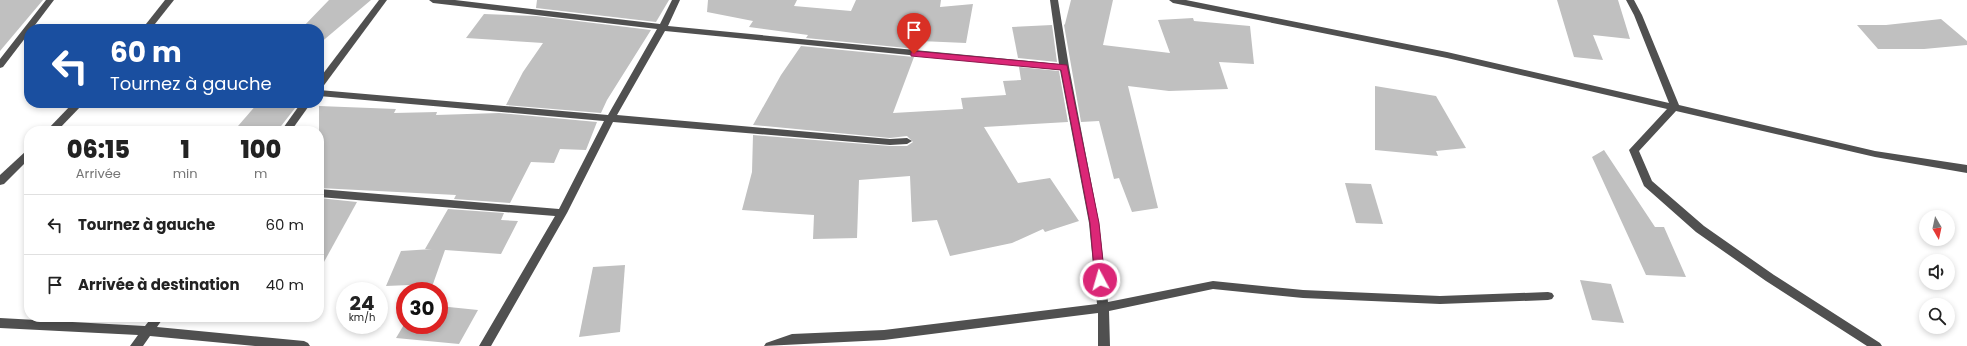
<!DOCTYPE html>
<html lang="fr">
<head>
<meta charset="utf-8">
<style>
  body { margin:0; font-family:Poppins,sans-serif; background:#f2f2f2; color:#222; height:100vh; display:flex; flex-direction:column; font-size:15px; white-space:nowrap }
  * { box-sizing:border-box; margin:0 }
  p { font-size:13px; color:#767676 }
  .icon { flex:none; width:22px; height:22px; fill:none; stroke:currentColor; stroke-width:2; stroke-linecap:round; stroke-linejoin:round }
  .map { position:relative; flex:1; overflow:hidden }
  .panel { position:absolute; left:24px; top:126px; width:300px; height:196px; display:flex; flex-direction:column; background:#fff; border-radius:16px; box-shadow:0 2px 6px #0003 }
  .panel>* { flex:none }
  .banner { position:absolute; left:24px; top:24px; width:300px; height:84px; border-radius:16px; box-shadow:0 2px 6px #0003; background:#1a4fa0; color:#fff; overflow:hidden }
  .needle { width:26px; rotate:171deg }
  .buttons { position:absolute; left:1919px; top:210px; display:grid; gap:8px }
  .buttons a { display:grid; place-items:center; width:36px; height:36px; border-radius:50%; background:#fff; box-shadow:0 2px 6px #0003; font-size:20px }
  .speed { position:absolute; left:336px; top:282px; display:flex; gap:8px; font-size:20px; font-weight:700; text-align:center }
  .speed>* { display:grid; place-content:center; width:52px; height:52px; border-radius:50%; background:#fff; box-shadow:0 2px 6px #0003; line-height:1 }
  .speed small { font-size:10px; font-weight:400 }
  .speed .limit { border:6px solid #d22; background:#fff; color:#111 }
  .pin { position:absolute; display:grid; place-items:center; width:34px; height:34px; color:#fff; margin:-41px -17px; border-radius:50% 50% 50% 0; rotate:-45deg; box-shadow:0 0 4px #0007 }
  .pin .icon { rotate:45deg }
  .me { position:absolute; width:44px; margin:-22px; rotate:354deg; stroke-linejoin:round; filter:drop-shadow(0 0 3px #0008) }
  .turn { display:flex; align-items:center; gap:14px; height:84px; padding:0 20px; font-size:18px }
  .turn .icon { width:52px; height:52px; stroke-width:2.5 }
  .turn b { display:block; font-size:28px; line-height:34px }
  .eta { display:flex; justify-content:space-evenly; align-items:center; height:68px; text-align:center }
  .eta b { font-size:24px; font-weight:800; line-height:28px }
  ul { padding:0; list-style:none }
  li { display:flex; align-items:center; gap:12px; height:60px; padding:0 20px; border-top:1px solid #e0e0e0 }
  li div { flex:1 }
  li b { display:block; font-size:15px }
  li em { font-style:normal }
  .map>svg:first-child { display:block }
  .building { fill:#c0c0c0 }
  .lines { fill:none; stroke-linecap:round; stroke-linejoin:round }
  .minor { fill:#505050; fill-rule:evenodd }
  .route { fill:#db2777; stroke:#8e194d }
</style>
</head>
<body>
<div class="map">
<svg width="1967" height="346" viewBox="0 0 1967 346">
  <rect width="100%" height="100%" fill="#fff"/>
  <!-- building -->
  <g class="building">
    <polygon points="0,0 43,0 0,51"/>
    <polygon points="329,0 371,0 319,44 319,29 301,29"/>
    <polygon points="537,0 669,0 656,22 536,8"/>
    <polygon points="708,0 797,0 794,6 851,11 856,0 941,0 940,7 973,4 966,43 920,41 917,49 806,38 808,35 749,27 753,21 707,12"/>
    <polygon points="1071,0 1113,0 1103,45 1170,53 1158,20 1193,18 1194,21 1250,26 1254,64 1219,62 1228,89 1169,91 1128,86 1158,208 1132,212 1119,178 1114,179 1099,121 1081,122 1064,25 1065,24"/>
    <polygon points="1557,0 1618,0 1630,39 1593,35 1603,60 1574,57"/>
    <polygon points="484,14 536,16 651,30 607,100 601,113 506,105 523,72 543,43 466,38"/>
    <polygon points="1941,19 1967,41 1967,45 1924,49 1878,49 1857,25 1886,25"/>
    <polygon points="1052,25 1057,62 1018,58 1012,27"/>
    <polygon points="801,46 914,57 893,113 963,109 961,98 1006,95 1003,81 1021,80 1019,67 1059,71 1068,122 984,127 1018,183 1050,178 1079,221 1045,232 1043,229 1012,243 950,256 937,220 912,222 910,176 859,180 857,238 813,239 814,215 742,210 752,172 753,135 890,146 907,146 913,142 907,136 890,138 753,125 781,75"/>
    <polygon points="1375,86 1436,96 1466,148 1436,151 1438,156 1375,150"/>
    <polygon points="258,103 299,103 278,130 238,126"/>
    <polygon points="319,106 396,109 394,113 437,112 436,115 499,113 597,122 586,150 560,149 554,163 531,162 510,203 454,199 456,195 319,188"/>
    <polygon points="1604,150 1655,227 1664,227 1686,277 1646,275 1592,157"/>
    <polygon points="1345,183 1371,184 1383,224 1356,223"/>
    <polygon points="319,198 357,202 319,271"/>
    <polygon points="448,209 504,213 501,220 518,221 501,254 445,250 433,284 386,286 401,251 432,249 425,249"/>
    <polygon points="625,265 620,332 579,337 593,267"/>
    <polygon points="1580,280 1611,284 1624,323 1592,320"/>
    <polygon points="439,306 478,310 459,344 396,338 405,323 405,325 439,325"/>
  </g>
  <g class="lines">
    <!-- minor -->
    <g class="minor">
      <polygon points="46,0 54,0 32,29 29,29 29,33 3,67 0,68 0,59"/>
      <polygon points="165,0 174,0 151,29 142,29"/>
      <polygon points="379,0 387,0 322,88 319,89 319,79"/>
      <polygon points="429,0 455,0 660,24 672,0 680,0 668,26 1059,64 1050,0 1058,0 1069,67 1099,223 1108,302 1213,281 1303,290 1440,296 1548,292 1552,293 1554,296 1552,299 1548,300 1440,304 1303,298 1213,289 1109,311 1110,346 1098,346 1098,313 884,340 764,346 766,343 792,334 884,330 1097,304 1089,223 1060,70 665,31 617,115 890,139 907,138 912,141 907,144 890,145 613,122 567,213 491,346 479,346 555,216 319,197 319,189 559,209 604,121 319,96 319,90 608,115 657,29 433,3"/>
      <polygon points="1169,0 1186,0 1447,52 1669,103 1634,15 1626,0 1634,0 1642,15 1679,105 1875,151 1967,165 1967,173 1875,157 1676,111 1639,151 1652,181 1704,226 1774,275 1880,343 1882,346 1867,346 1766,281 1696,232 1644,186 1629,150 1667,109 1447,58 1173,3"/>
      <polygon points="73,103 84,103 57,131 46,131"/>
      <polygon points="301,103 311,103 291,131 281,131"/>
      <polygon points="29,150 29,159 4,184 0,185 0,175 26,151"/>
      <polygon points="152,317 164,317 157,327 304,341 308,343 310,346 255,346 150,336 143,346 130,346 138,335 0,328 0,318 145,326"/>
    </g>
  </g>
  <!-- route -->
  <polygon class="route" points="914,51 1067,65 1099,223 1105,280 1104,283 1097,283 1095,280 1090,223 1061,70 911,56 911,52"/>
</svg>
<div class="buttons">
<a><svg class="needle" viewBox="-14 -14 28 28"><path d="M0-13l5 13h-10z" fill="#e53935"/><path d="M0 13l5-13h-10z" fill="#767676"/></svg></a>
<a><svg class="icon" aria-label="sound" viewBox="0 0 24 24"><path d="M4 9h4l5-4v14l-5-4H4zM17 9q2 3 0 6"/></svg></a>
<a><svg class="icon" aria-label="search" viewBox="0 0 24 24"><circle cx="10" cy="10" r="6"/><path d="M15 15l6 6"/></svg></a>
</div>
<div class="speed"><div>24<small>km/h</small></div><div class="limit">30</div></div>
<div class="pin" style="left:914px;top:54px;background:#d93025"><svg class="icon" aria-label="arrive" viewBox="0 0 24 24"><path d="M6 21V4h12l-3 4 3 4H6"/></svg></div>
<svg class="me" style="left:1100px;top:280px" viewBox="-20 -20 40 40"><circle r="17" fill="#db2777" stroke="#fff" stroke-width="3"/><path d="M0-11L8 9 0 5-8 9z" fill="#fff"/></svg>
<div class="banner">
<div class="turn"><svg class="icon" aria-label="left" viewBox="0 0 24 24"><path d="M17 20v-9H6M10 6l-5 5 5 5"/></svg><div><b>60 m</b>Tournez à gauche</div></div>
</div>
<section class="panel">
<div class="eta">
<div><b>06:15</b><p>Arrivée</p></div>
<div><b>1</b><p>min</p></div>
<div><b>100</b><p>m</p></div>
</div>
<ul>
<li><svg class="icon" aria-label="left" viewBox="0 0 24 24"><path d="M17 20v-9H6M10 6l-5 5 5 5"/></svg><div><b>Tournez à gauche</b></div><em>60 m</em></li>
<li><svg class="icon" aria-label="arrive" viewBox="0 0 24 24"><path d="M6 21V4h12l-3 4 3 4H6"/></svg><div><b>Arrivée à destination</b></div><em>40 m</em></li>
</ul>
</section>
</div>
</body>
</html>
